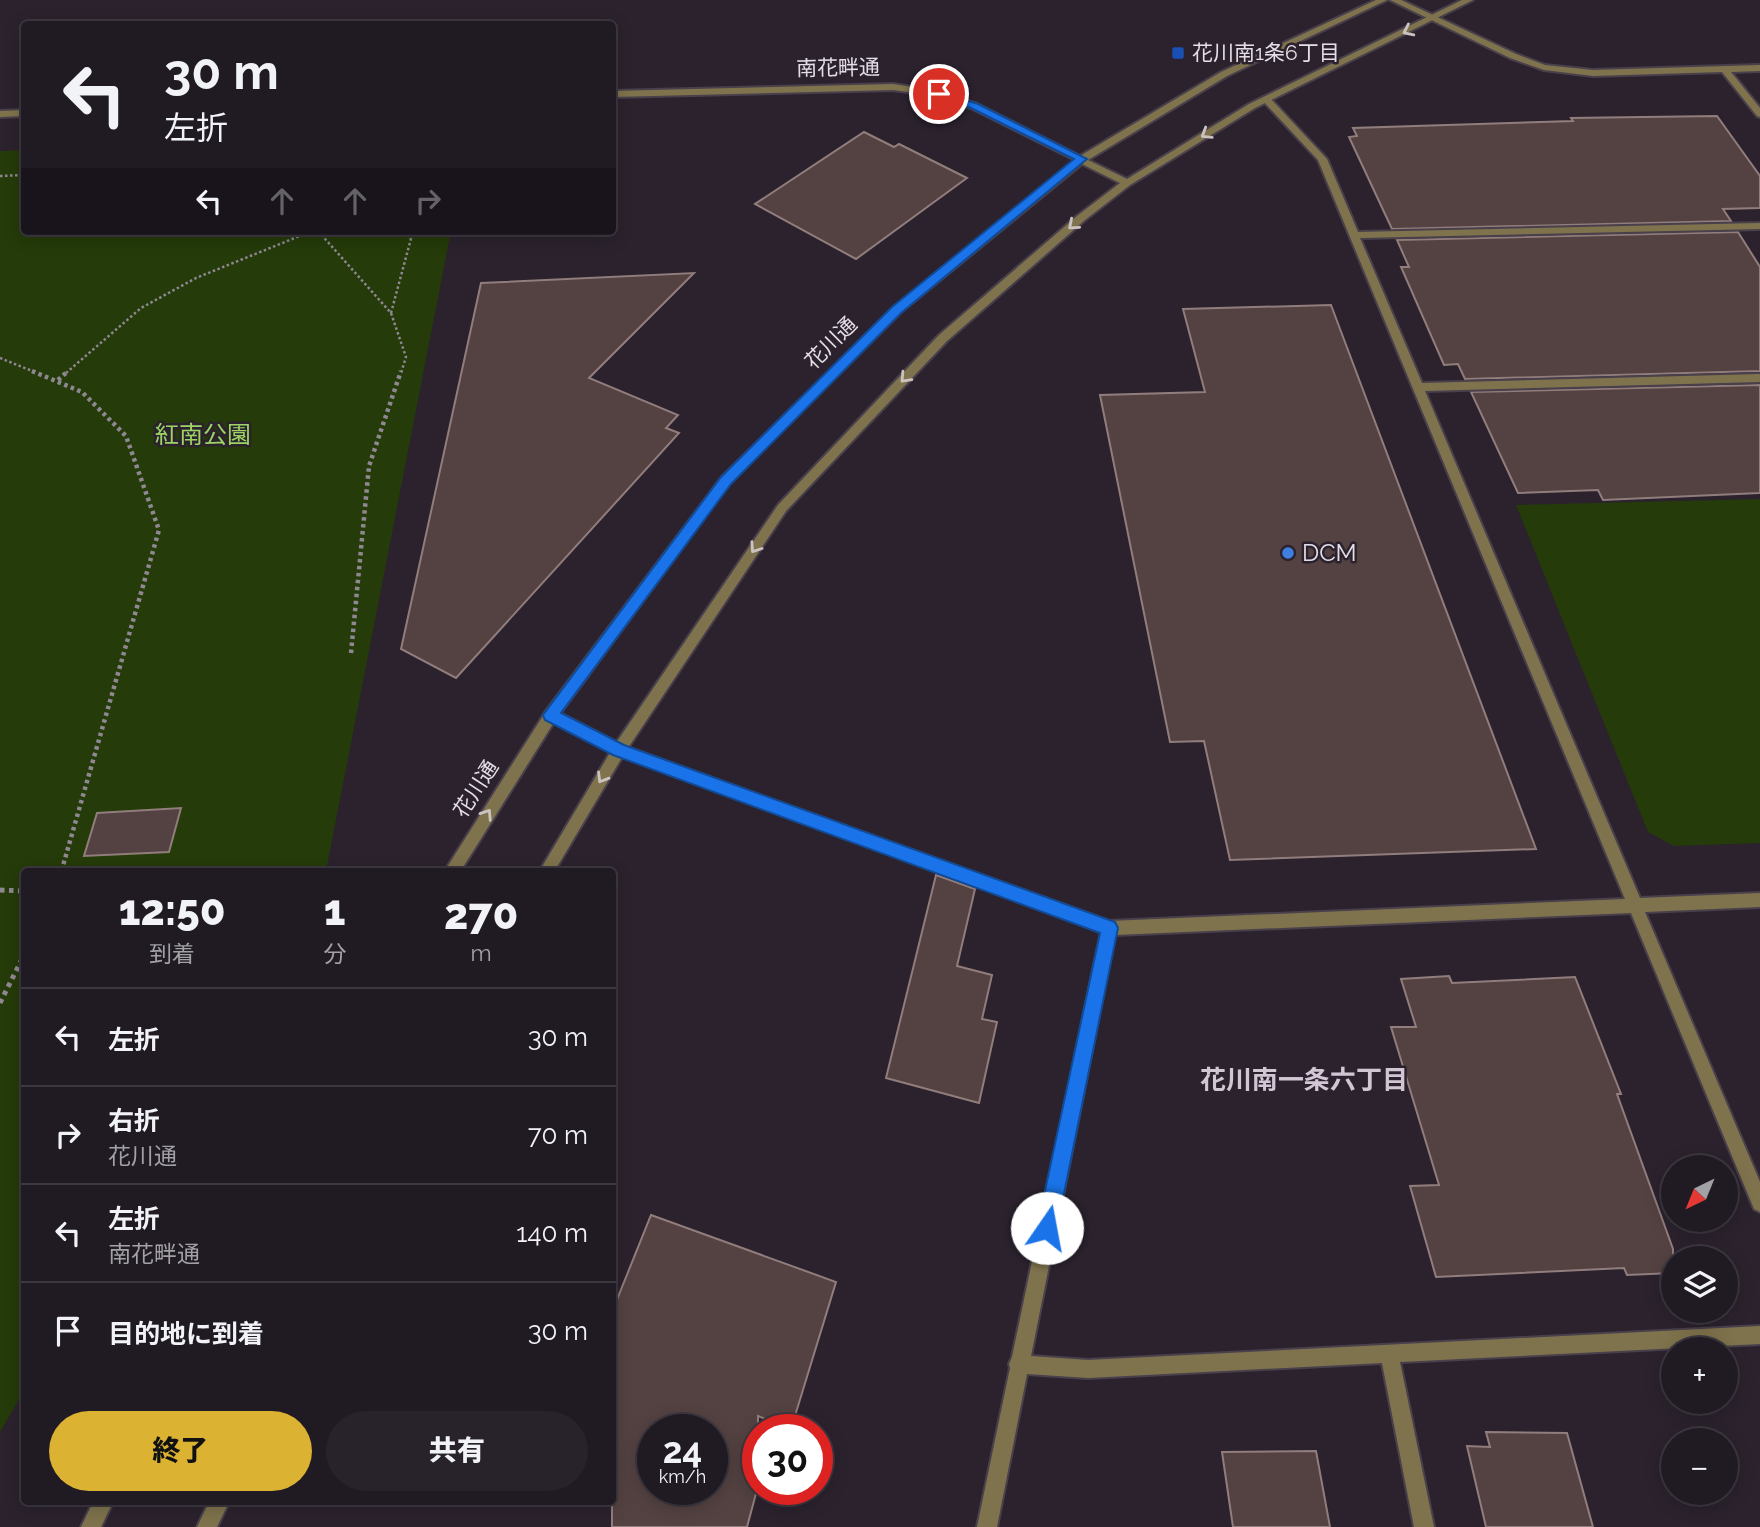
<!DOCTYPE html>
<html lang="ja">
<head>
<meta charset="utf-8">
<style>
  body { margin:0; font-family:Raleway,"Noto Sans JP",sans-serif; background:#28232a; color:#f1f3f6; height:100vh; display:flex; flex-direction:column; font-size:26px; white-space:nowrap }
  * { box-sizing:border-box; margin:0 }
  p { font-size:23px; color:#a2a1a5 }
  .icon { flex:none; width:38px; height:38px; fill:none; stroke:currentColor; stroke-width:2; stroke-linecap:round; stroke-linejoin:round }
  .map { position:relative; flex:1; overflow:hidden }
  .side { position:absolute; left:21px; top:868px; width:595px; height:637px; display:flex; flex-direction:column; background:#201a22; border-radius:7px; box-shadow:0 4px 18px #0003,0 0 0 2px #3d3840 }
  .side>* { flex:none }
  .top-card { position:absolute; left:21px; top:21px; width:595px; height:214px; border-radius:7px; box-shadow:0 4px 18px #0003,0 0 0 2px #3d3840; background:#201a22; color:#f1f3f6; overflow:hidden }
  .needle { width:46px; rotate:223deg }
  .tools { position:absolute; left:1661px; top:1155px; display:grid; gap:14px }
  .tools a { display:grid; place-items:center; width:77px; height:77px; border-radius:50%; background:#201a22; box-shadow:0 4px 18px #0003,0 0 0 2px #3d3840; font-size:35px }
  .speed { position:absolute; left:637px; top:1414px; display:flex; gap:14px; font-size:35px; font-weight:700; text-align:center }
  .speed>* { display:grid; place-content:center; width:91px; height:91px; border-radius:50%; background:#201a22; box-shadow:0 4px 18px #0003,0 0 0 2px #3d3840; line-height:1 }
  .speed small { font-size:18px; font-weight:400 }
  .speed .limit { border:10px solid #d22; background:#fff; color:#111 }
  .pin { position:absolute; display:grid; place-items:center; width:60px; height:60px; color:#fff; margin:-30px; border:4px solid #fff; border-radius:50%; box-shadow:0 2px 7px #0007 }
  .me { position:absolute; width:77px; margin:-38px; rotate:12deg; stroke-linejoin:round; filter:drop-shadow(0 0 5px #0008) }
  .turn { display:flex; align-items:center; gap:24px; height:147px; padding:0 28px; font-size:32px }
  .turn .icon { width:91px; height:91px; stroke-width:2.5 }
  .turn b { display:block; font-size:49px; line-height:60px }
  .lanes { display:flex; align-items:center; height:66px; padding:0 28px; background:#0003; justify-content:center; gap:35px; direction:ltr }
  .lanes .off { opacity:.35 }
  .eta { display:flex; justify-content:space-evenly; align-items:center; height:119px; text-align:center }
  .eta b { font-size:42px; font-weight:800; line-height:49px }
  .cta { display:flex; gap:14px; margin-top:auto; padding:14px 28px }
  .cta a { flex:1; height:80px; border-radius:42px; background:#dcb233; color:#111; font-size:28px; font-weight:800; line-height:80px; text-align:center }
  .cta a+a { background:#28232a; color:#f1f3f6 }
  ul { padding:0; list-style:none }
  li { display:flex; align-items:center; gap:21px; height:98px; padding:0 28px; border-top:2px solid #3d3840 }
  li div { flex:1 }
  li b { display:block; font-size:26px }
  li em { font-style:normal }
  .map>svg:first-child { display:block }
  .green { fill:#253b09 }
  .building { fill:#534241; stroke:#917d7c; stroke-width:2; fill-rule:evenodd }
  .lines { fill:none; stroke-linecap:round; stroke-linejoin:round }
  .minor-casing { stroke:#49404b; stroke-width:4 }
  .tertiary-casing { stroke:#49404b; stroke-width:4 }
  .path-far2 { stroke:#8f8892; stroke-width:2.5; stroke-dasharray:2.5 2.5; stroke-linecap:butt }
  .path-far1 { stroke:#8f8892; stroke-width:4.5; stroke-dasharray:3.5 3.5; stroke-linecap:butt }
  .path { stroke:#8f8892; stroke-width:5; stroke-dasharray:4.5 4.5; stroke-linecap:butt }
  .minor { fill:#7f734d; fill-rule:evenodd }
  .tertiary { fill:#7f734d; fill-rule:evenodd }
  .oneway { stroke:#cbc3c0 }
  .route { fill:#1a73e8; stroke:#114b97; stroke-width:2 }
  .transit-dot { fill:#1a4fb4; stroke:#2b222e; stroke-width:2.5 }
  .shop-dot { fill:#3f7fe0; stroke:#2b222e; stroke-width:2.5 }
  .labels { text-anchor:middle; stroke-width:5; stroke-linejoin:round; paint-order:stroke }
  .far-poi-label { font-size:21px; fill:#e4dee6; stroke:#2b222e; text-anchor:start }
  .far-street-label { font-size:21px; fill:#e4dee6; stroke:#2b222e }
  .park-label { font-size:24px; fill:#9cd463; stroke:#2b222e }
  .poi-label { font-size:24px; fill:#e4dee6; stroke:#2b222e; text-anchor:start }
  .neighbourhood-label { font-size:26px; font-weight:bold; fill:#d2c6d5; stroke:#2b222e }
</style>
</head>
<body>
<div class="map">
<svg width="1760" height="1527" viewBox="0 0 1760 1527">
  <rect width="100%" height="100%" fill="#2b222e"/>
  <!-- green -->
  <g class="green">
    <polygon points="24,150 24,231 451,231 326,871 24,872 24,1391 0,1432 0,151"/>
    <polygon points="1760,499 1760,843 1674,846 1648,832 1516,505"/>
  </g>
  <!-- building -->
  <g class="building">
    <polygon points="1717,116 1760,176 1760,208 1723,209 1731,221 1392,229 1349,137 1357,136 1353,128 1573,121 1571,118"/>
    <polygon points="864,132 894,147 899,144 967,178 856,259 755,204"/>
    <polygon points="1738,232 1760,267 1760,371 1465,379 1458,364 1444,365 1401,267 1409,267 1397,240"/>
    <polygon points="694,273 589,378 678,415 666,428 679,433 456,678 401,649 481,283"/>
    <polygon points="1331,305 1536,849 1230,860 1204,741 1170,742 1100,395 1205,392 1183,309"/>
    <polygon points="1760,385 1760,493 1603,500 1598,490 1518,493 1471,392"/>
    <polygon points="181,808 169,852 84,856 97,813"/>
    <polygon points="936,875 975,889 957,966 992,975 982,1019 997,1022 979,1103 886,1078"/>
    <polygon points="1449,976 1452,983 1575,977 1621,1094 1617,1094 1673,1249 1673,1273 1627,1275 1624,1268 1436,1277 1410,1186 1439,1185 1391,1027 1416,1027 1401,979"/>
    <path d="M651,1215L836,1282L791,1429L758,1416V1486L747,1527H612V1312ZM653,1430H712V1489H653Z"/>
    <polygon points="1486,1432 1567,1433 1593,1527 1486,1527 1467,1446 1490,1447"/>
    <polygon points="1316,1451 1330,1527 1233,1527 1222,1452"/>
  </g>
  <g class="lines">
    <!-- minor casing -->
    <g class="minor-casing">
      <g id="minor">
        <polygon points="1390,0 1401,0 1516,54 1545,65 1593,70 1760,65 1760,71 1731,72 1760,108 1760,117 1757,116 1722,72 1593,76 1544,70 1510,58"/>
        <polygon points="1263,97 1269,97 1327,159 1358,232 1760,223 1760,229 1360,238 1422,383 1760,374 1760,382 1425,391 1640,898 1760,893 1760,907 1645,912 1760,1182 1760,1212 1754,1209 1631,913 1115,935 1031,1356 1088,1360 1760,1326 1760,1344 1400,1362 1434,1527 1414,1527 1382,1363 1088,1378 1027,1374 997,1527 977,1527 1010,1368 1009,1364 1012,1357 1101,932 614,754 546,719 544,715 546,711 556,711 624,746 1109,921 1625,899 1318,160 1263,101"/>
      </g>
    </g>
    <!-- tertiary casing -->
    <g class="tertiary-casing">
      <g id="tertiary">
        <polygon points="1376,0 1387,0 1227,76 1088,160 1127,179 1249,104 1462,0 1473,0 1255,108 1130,185 1085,220 947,341 786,511 624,754 554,872 539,872 614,746 778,505 939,335 1077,216 1120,183 1082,164 901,312 730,483 556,719 460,872 444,872 546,711 722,477 893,308 1075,160 971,108 937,96 893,90 612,97 612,91 893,84 939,91 977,104 1080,156 1221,72"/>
        <polygon points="24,110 24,116 0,117 0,111"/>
        <polygon points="93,1502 113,1502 101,1527 81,1527"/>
        <polygon points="209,1502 229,1502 217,1527 197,1527"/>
      </g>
    </g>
    <!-- path-far2 -->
    <g class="path-far2">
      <polyline points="0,176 24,175"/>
      <polyline points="318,231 391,313 406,357 401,373"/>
      <polyline points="391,313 413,231"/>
      <polyline points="0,358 37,373"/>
      <polyline points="66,373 141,308 196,278 312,231"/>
    </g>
    <!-- path-far1 -->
    <g class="path-far1">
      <polyline points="32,371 82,392 126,436 159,530 62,869"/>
      <polyline points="58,380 68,371"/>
      <polyline points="351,653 369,466 401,371"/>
    </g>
    <!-- path -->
    <g class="path">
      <polyline points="61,872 62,867"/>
      <polyline points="0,890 24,891"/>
      <polyline points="0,1003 24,955"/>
    </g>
    <!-- minor -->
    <use href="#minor" class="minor"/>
    <!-- tertiary -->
    <use href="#tertiary" class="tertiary"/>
  </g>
  <!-- one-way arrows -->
  <defs><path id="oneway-chevron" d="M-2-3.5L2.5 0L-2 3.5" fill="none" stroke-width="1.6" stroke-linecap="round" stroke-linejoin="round" transform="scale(1.75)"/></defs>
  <g class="oneway">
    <use href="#oneway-chevron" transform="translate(1408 31) rotate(154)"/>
    <use href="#oneway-chevron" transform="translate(1206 134) rotate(148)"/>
    <use href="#oneway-chevron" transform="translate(1073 225) rotate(139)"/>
    <use href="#oneway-chevron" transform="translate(905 378) rotate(133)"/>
    <use href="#oneway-chevron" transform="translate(755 548) rotate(124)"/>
    <use href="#oneway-chevron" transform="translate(602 778) rotate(121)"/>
    <use href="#oneway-chevron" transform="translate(487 814) rotate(-57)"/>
  </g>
  <!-- route -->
  <polygon class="route" points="939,91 978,104 1087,159 901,313 731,484 561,713 624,745 1115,922 1118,928 1057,1228 1054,1235 1047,1238 1040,1235 1037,1228 1100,933 613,755 545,720 543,715 721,477 892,307 1074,159 971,108 936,96 934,94"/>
  <!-- markers -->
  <rect class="transit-dot" x="1171" y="46" width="14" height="14" rx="3.5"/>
  <circle class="shop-dot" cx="1288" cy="553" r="7"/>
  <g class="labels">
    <!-- far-poi labels -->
    <g class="far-poi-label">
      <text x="1192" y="60">花川南1条6丁目</text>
    </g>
    <!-- far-street labels -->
    <g class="far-street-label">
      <text transform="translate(838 68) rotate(-1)" y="7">南花畔通</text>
      <text transform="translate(831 343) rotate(-45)" y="7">花川通</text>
      <text transform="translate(476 789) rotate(-57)" y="7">花川通</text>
    </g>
    <!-- park labels -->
    <g class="park-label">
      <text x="203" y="443">紅南公園</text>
    </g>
    <!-- poi labels -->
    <g class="poi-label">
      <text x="1302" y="561">DCM</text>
    </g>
    <!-- neighbourhood labels -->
    <g class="neighbourhood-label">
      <text x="1304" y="1089">花川南一条六丁目</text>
    </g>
  </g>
</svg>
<div class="tools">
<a><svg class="needle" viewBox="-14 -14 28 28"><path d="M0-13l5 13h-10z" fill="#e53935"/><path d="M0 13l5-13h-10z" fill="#a2a1a5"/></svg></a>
<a><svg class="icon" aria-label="layers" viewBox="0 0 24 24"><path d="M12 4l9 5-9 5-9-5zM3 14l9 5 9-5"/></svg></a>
<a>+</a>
<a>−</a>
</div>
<div class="speed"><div>24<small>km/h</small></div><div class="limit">30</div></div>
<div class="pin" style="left:939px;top:94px;background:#d93025"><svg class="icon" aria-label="arrive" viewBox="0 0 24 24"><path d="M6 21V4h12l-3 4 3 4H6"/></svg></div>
<svg class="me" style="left:1047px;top:1228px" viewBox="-20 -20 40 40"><circle r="19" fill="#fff"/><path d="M0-13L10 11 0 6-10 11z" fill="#1a73e8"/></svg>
<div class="top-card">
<div class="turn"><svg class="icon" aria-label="left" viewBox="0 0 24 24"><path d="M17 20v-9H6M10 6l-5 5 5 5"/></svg><div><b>30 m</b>左折</div></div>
<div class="lanes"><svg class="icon" aria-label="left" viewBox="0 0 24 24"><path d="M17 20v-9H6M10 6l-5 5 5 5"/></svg><svg class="icon off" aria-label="ahead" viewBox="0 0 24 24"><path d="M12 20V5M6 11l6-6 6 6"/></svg><svg class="icon off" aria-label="ahead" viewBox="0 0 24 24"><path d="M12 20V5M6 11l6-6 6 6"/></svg><svg class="icon off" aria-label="right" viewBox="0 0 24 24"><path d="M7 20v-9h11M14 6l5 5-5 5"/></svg></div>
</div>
<section class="side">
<div class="eta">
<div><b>12:50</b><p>到着</p></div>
<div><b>1</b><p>分</p></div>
<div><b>270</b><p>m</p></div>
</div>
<ul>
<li><svg class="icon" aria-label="left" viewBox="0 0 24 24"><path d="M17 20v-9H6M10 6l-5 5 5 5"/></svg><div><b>左折</b></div><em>30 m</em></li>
<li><svg class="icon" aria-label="right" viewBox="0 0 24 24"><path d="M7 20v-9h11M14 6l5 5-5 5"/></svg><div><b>右折</b><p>花川通</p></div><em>70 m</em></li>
<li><svg class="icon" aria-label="left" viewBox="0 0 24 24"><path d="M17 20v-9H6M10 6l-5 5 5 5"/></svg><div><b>左折</b><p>南花畔通</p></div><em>140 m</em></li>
<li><svg class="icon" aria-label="arrive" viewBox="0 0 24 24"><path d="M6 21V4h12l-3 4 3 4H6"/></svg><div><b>目的地に到着</b></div><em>30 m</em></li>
</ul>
<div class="cta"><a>終了</a><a>共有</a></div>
</section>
</div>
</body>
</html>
